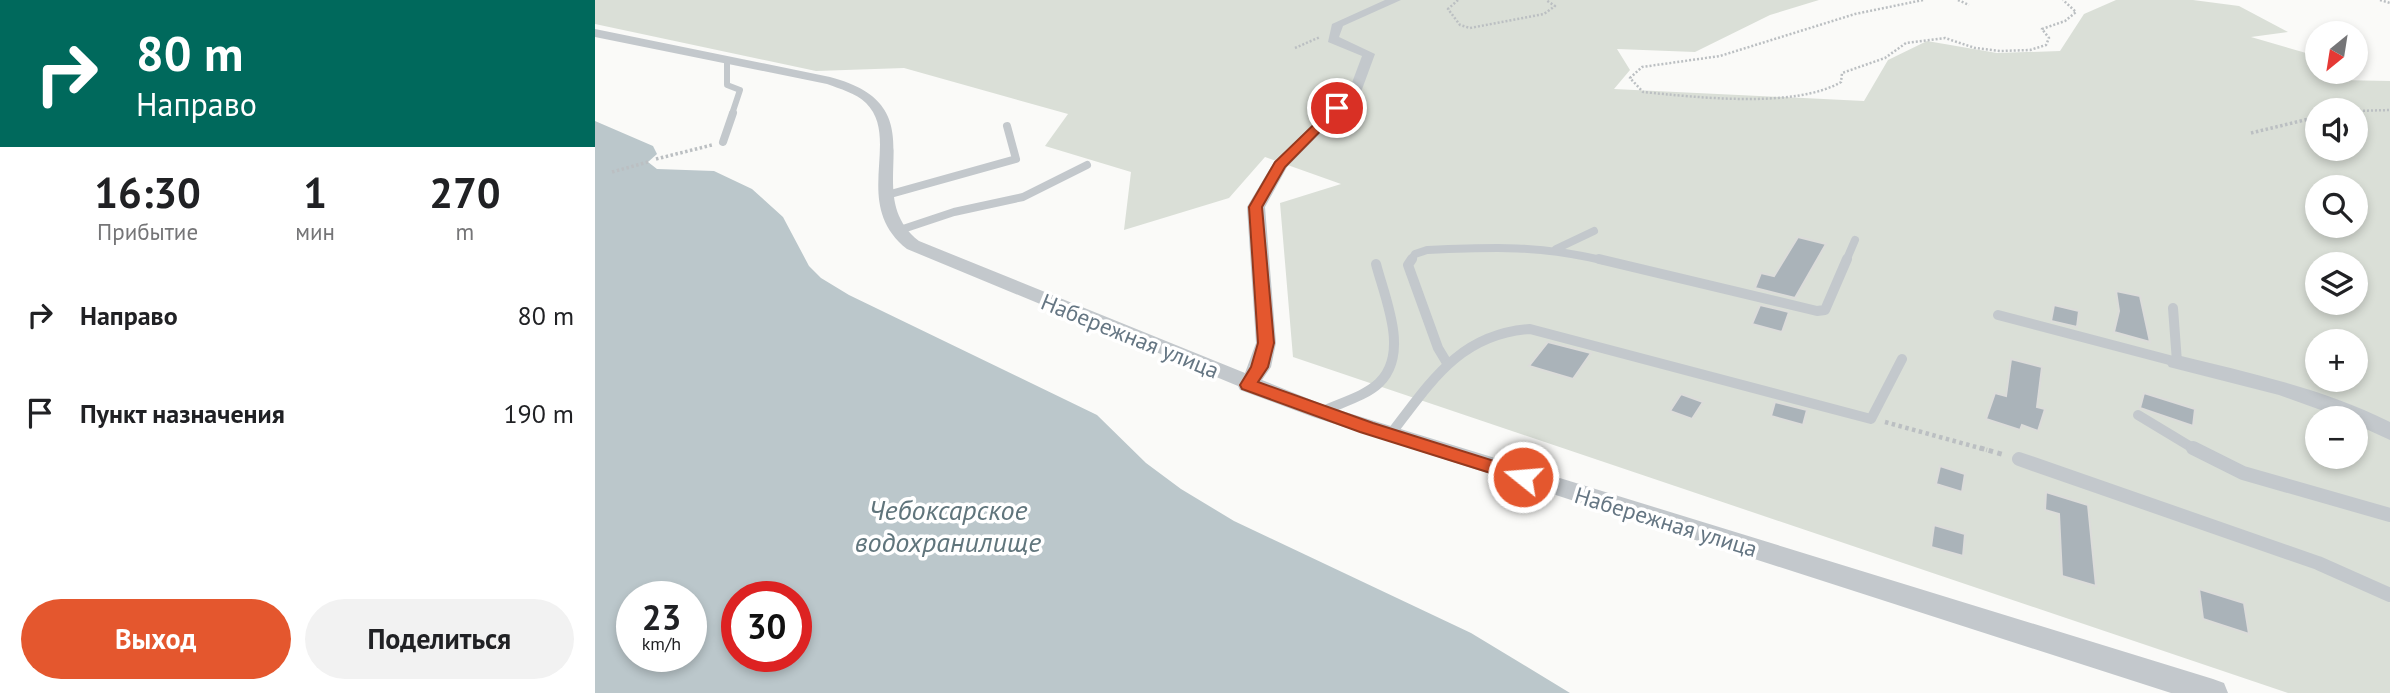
<!DOCTYPE html>
<html lang="ru">
<head>
<meta charset="utf-8">
<style>
  body { margin:0; font-family:"PT Sans",sans-serif; background:#f2f2f2; color:#202124; height:100vh; display:flex; flex-direction:column; font-size:26px; white-space:nowrap }
  * { box-sizing:border-box; margin:0 }
  p { font-size:23px; color:#757577 }
  .icon { flex:none; width:38px; height:38px; fill:none; stroke:currentColor; stroke-width:2; stroke-linecap:round; stroke-linejoin:round }
  .map { position:relative; flex:1; overflow:hidden }
  .drawer { display:flex; flex-direction:column; background:#fff; width:595px }
  .drawer>* { flex:none }
  .top-card { background:#00695c; color:#fff; overflow:hidden }
  .needle { width:46px; rotate:210deg }
  .fabs { position:absolute; left:1710px; top:21px; display:grid; gap:14px }
  .fabs a { display:grid; place-items:center; width:63px; height:63px; border-radius:50%; background:#fff; box-shadow:0 4px 10px #0003; font-size:35px }
  .speed { position:absolute; left:21px; top:581px; display:flex; gap:14px; font-size:35px; font-weight:700; text-align:center }
  .speed>* { display:grid; place-content:center; width:91px; height:91px; border-radius:50%; background:#fff; box-shadow:0 4px 10px #0003; line-height:1 }
  .speed small { font-size:18px; font-weight:400 }
  .speed .limit { border:10px solid #d22; background:#fff; color:#111 }
  .pin { position:absolute; display:grid; place-items:center; width:60px; height:60px; color:#fff; margin:-30px; border:4px solid #fff; border-radius:50%; box-shadow:0 2px 7px #0007 }
  .me { position:absolute; width:77px; margin:-38px; rotate:287deg; stroke-linejoin:round; filter:drop-shadow(0 0 5px #0008) }
  .turn { display:flex; align-items:center; gap:24px; height:147px; padding:0 21px; font-size:32px }
  .turn .icon { width:91px; height:91px; stroke-width:2.5 }
  .turn b { display:block; font-size:49px; line-height:60px }
  .eta { display:flex; justify-content:space-evenly; align-items:center; height:119px; text-align:center }
  .eta b { font-size:42px; font-weight:600; line-height:49px }
  .button { display:flex; gap:14px; margin-top:auto; padding:14px 21px }
  .button a { flex:1; height:80px; border-radius:42px; background:#e4572e; color:#fff; font-size:28px; font-weight:600; line-height:80px; text-align:center }
  .button a+a { background:#f2f2f2; color:#202124 }
  ul { padding:0; list-style:none }
  li { display:flex; align-items:center; gap:21px; height:98px; padding:0 21px }
  li div { flex:1 }
  li b { display:block; font-size:26px }
  li em { font-style:normal }
  main { display:flex; flex:1; min-height:0 }
  .map>svg:first-child { display:block }
  .green { fill:#dadfd7; fill-rule:evenodd }
  .water { fill:#bbc7cb; fill-rule:evenodd }
  .building { fill:#aab3b9; stroke:#dcdcda; stroke-width:2 }
  .lines { fill:none; stroke-linecap:round; stroke-linejoin:round }
  .path-far3 { stroke:#bbbfc2; stroke-width:2.5; stroke-dasharray:2 2; stroke-linecap:butt }
  .path-far2 { stroke:#bbbfc2; stroke-width:3.5; stroke-dasharray:2.5 2.5; stroke-linecap:butt }
  .path-far1 { stroke:#bbbfc2; stroke-width:4.5; stroke-dasharray:3.5 3.5; stroke-linecap:butt }
  .path { stroke:#bbbfc2; stroke-width:5; stroke-dasharray:4.5 4.5; stroke-linecap:butt }
  .lane-far3 { stroke:#c3c8cc; stroke-width:6 }
  .lane-far2 { stroke:#c3c8cc; stroke-width:8 }
  .lane-far1 { stroke:#c3c8cc; stroke-width:10 }
  .lane { stroke:#c3c8cc; stroke-width:14 }
  .street { fill:#c3c8cc; fill-rule:evenodd }
  .route { fill:#e4572e; stroke:#94391e; stroke-width:2 }
  .labels { text-anchor:middle; stroke-width:7; stroke-linejoin:round; paint-order:stroke }
  .street-label { font-size:23px; fill:#657683; stroke:#fff }
  .near-water-label { font-size:28px; font-style:italic; fill:#60757c; stroke:#fff }
</style>
</head>
<body>
<main>
<section class="drawer">
<div class="top-card">
<div class="turn"><svg class="icon" aria-label="right" viewBox="0 0 24 24"><path d="M7 20v-9h11M14 6l5 5-5 5"/></svg><div><b>80 m</b>Направо</div></div>
</div>
<div class="eta">
<div><b>16:30</b><p>Прибытие</p></div>
<div><b>1</b><p>мин</p></div>
<div><b>270</b><p>m</p></div>
</div>
<ul>
<li><svg class="icon" aria-label="right" viewBox="0 0 24 24"><path d="M7 20v-9h11M14 6l5 5-5 5"/></svg><div><b>Направо</b></div><em>80 m</em></li>
<li><svg class="icon" aria-label="arrive" viewBox="0 0 24 24"><path d="M6 21V4h12l-3 4 3 4H6"/></svg><div><b>Пункт назначения</b></div><em>190 m</em></li>
</ul>
<div class="button"><a>Выход</a><a>Поделиться</a></div>
</section>
<div class="map">
<svg width="1795" height="693" viewBox="0 0 1795 693">
  <rect width="100%" height="100%" fill="#fafaf8"/>
  <!-- green -->
  <path class="green" d="M0,0H1224L1175,15L1100,52L1022,49L1035,70L1019,89L1269,101L1293,60L1332,41L1402,53L1465,51L1489,14L1521,0H1598L1644,6L1693,32L1656,37L1718,55L1722,59V72H1735L1743,80L1795,81V693H1693L698,357L685,203L746,184L670,157L634,198L529,230L536,172L450,146L473,114L309,68L221,71L0,24ZM1722,110H1760V149H1722ZM1722,187H1760V226H1722ZM1722,264H1760V303H1722ZM1722,341H1760V380H1722ZM1722,418H1760V457H1722Z"/>
  <!-- water -->
  <path class="water" d="M0,121L58,146L62,154L53,162L62,169L119,171L157,189L188,217L214,266L226,278L254,295L502,415L551,463L586,489L639,521L876,633L975,693H0ZM37,597H96V656H37ZM142,597H201V656H142Z"/>
  <!-- building -->
  <g class="building">
    <polygon points="1203,237 1231,244 1200,298 1160,288 1166,273 1179,276"/>
    <polygon points="1521,291 1545,296 1555,342 1519,332 1524,311"/>
    <polygon points="1165,305 1194,312 1187,332 1157,324"/>
    <polygon points="1459,305 1484,311 1482,327 1456,321"/>
    <polygon points="953,342 996,353 978,379 934,366"/>
    <polygon points="1416,359 1447,367 1442,407 1450,409 1443,431 1427,425 1425,430 1391,419 1400,393 1411,396"/>
    <polygon points="1549,393 1600,409 1598,426 1545,408"/>
    <polygon points="1086,394 1108,402 1097,419 1075,411"/>
    <polygon points="1180,402 1212,410 1208,425 1176,416"/>
    <polygon points="1345,466 1370,474 1367,492 1341,484"/>
    <polygon points="1451,492 1493,505 1501,586 1467,576 1464,514 1450,510"/>
    <polygon points="1339,525 1370,534 1368,556 1336,547"/>
    <polygon points="1604,589 1649,603 1654,634 1608,619"/>
  </g>
  <g class="lines">
    <!-- path-far3 -->
    <g class="path-far3">
      <polyline points="863,0 853,9 865,25 875,28 949,14 960,6 951,0"/>
      <path d="M1328,0L1260,14L1125,56L1047,67L1035,78L1048,92C1100,97 1200,109 1246,82L1247,73L1290,58L1311,43L1350,38L1380,48L1405,51L1435,50L1451,45L1454,38L1447,29L1470,21L1481,12L1468,0"/>
      <polyline points="1363,0 1374,5"/>
      <polyline points="1785,0 1795,3"/>
      <polyline points="700,48 725,37"/>
      <polyline points="1760,111 1795,110"/>
    </g>
    <!-- path-far2 -->
    <g class="path-far2">
      <polyline points="1656,133 1722,117"/>
      <polyline points="61,159 117,145"/>
      <polyline points="17,172 53,162"/>
    </g>
    <!-- path-far1 -->
    <polyline class="path-far1" points="1290,422 1392,450"/>
    <!-- path -->
    <polyline class="path" points="1385,448 1410,455"/>
    <!-- lane-far3 -->
    <polyline class="lane-far3" points="132,62 132,85 145,90 137,114"/>
    <!-- lane-far2 -->
    <g class="lane-far2">
      <polyline points="128,142 138,113"/>
      <polyline points="292,195 421,159 412,126"/>
      <polyline points="302,231 359,212 428,197 492,165"/>
      <polyline points="961,249 999,231"/>
      <path d="M816,261L820,254L832,250C900,247 944,245 1011,261"/>
      <polyline points="1251,261 1260,240"/>
    </g>
    <!-- lane-far1 -->
    <g class="lane-far1">
      <polyline points="817,259 813,265 843,348 852,363"/>
      <polyline points="1004,259 1222,311 1230,310 1252,259"/>
      <polyline points="1403,315 1582,362 1578,308"/>
      <path d="M726,412C744,403 769,397 784,383C815,353 790,299 781,264"/>
      <polyline points="1543,415 1601,450"/>
      <path d="M795,435C835,383 864,334 935,329L1276,419L1307,359"/>
    </g>
    <!-- lane -->
    <g class="lane">
      <polyline points="1598,448 1648,473 1795,515"/>
      <polyline points="1424,459 1723,563 1795,595"/>
    </g>
    <!-- street -->
    <g class="street">
      <path d="M790,0H806L748,26L744,37L780,54L766,92L692,167L670,207L681,343L676,367L667,380L734,407L1618,679L1629,683L1633,693H1576L718,417L645,390L643,386L312,249C255,204 307,139 271,103C261,93 245,89 232,84L0,37V29L235,77C350,107 260,191 324,241L650,373L661,343L652,207L679,162L755,88L767,56L733,42L737,24Z"/>
      <path d="M1582,355C1654,373 1728,388 1795,422V440L1760,424V418H1748L1684,395L1574,367L1571,362L1574,357Z"/>
    </g>
  </g>
  <!-- route -->
  <polygon class="route" points="738,106 748,108 690,167 667,207 679,343 673,367 663,382 778,423 934,472 937,477 934,481 921,481 765,432 647,389 645,385 656,367 663,343 654,207 680,162"/>
  <g class="labels">
    <!-- street labels -->
    <g class="street-label">
      <text transform="translate(535 336) rotate(22)" y="8">Набережная улица</text>
      <text transform="translate(1071 522) rotate(17)" y="8">Набережная улица</text>
    </g>
    <!-- near-water labels -->
    <g class="near-water-label">
      <text x="353" y="520">Чебоксарское<tspan x="353" dy="32">водохранилище</tspan></text>
    </g>
  </g>
</svg>
<div class="fabs">
<a><svg class="needle" viewBox="-14 -14 28 28"><path d="M0-13l5 13h-10z" fill="#e53935"/><path d="M0 13l5-13h-10z" fill="#757577"/></svg></a>
<a><svg class="icon" aria-label="sound" viewBox="0 0 24 24"><path d="M4 9h4l5-4v14l-5-4H4zM17 9q2 3 0 6"/></svg></a>
<a><svg class="icon" aria-label="search" viewBox="0 0 24 24"><circle cx="10" cy="10" r="6"/><path d="M15 15l6 6"/></svg></a>
<a><svg class="icon" aria-label="layers" viewBox="0 0 24 24"><path d="M12 4l9 5-9 5-9-5zM3 14l9 5 9-5"/></svg></a>
<a>+</a>
<a>−</a>
</div>
<div class="speed"><div>23<small>km/h</small></div><div class="limit">30</div></div>
<div class="pin" style="left:742px;top:108px;background:#d93025"><svg class="icon" aria-label="arrive" viewBox="0 0 24 24"><path d="M6 21V4h12l-3 4 3 4H6"/></svg></div>
<svg class="me" style="left:928px;top:477px" viewBox="-20 -20 40 40"><circle r="17" fill="#e4572e" stroke="#fff" stroke-width="3"/><path d="M0-11L8 9 0 5-8 9z" fill="#fff"/></svg>
</div>
</main>
</body>
</html>
